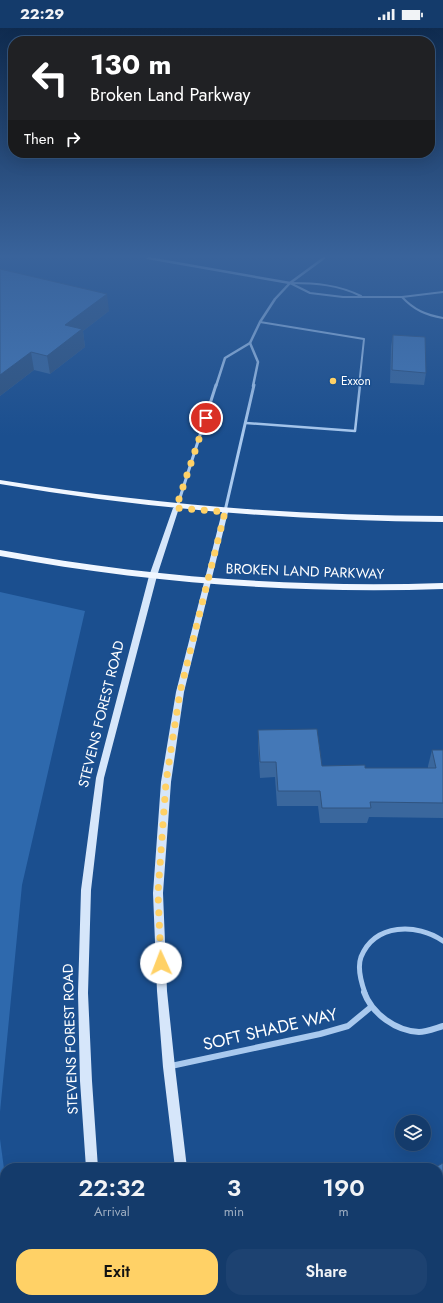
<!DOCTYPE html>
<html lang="en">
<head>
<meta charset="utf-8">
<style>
  body { margin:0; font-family:Jost,sans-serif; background:#1d4271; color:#f1f3f6; height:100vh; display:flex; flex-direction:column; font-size:15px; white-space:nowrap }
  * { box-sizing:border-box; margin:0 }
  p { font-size:13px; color:#9dadc1 }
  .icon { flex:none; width:22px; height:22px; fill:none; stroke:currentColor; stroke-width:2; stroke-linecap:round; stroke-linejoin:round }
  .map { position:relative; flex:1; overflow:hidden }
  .sheet { position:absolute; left:0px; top:1135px; width:443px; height:140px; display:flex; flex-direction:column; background:#143b6b; border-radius:16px 16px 0 0; box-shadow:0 4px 16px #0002,0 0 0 1px #33557e }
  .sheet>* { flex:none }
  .guide { position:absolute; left:8px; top:8px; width:427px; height:122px; border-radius:16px; box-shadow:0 4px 16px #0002,0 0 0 1px #33557e; background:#202124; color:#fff; overflow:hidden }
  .buttons { position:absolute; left:395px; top:1087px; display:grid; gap:8px }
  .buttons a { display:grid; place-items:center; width:36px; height:36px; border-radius:50%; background:#143b6b; box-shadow:0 4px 16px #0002,0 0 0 1px #33557e; font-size:20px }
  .pin { position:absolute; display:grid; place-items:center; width:34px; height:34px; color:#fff; margin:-17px; border:2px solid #fff; border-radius:50%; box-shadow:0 1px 4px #0007 }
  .me { position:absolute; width:44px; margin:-22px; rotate:358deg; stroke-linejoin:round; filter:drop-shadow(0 0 3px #0008) }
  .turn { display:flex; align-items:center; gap:14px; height:84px; padding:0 16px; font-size:18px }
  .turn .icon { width:52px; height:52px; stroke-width:2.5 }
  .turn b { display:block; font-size:28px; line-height:34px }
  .then { display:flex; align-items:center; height:38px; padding:0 16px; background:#0003; gap:8px; font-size:15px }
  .eta { display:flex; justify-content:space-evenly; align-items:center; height:68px; text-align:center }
  .eta b { font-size:24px; font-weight:600; line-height:28px }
  .cta { display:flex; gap:8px; margin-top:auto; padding:8px 16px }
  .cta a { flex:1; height:46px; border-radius:16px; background:#ffd166; color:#111; font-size:16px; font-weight:600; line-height:46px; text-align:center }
  .cta a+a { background:#1d4271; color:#f1f3f6 }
  .status { display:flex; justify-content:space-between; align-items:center; height:28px; padding:0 20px; background:#143b6b; direction:ltr }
  .status svg { height:11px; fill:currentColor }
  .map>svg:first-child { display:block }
  .green { fill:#2e69ad }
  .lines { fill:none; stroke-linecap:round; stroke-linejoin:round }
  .lane-far1 { stroke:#a9c9ee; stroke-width:2 }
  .lane { stroke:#a9c9ee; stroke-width:2.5 }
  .street-far3 { stroke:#a9c9ee; stroke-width:2.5 }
  .street-far2 { stroke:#a9c9ee; stroke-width:3 }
  .street-far1 { stroke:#a9c9ee; stroke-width:5 }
  .street { stroke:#a9c9ee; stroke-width:6 }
  .secondary { fill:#d6e6fa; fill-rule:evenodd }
  .primary { fill:#f0f6ff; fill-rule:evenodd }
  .wall { fill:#3a679d }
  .shaded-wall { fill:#305480 }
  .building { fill:#4478b7; stroke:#305480 }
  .route { stroke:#ffd166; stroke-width:7; stroke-dasharray:0 12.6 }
  .poi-dot { fill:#ffd166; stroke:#1b4f8f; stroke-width:1.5 }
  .labels { text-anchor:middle; stroke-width:3; stroke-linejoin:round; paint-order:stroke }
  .far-poi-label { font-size:12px; fill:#fff; stroke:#1b4f8f; text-anchor:start }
  .street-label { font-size:14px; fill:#fff; stroke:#1b4f8f }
  .near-street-label { font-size:17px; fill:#fff; stroke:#1b4f8f }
</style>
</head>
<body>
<div class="status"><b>22:29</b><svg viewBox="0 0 49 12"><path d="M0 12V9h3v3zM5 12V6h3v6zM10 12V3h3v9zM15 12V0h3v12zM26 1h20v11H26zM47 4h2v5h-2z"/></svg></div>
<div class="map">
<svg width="443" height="1275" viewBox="0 0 443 1275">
  <rect width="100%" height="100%" fill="#1b4f8f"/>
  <!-- green -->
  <g class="green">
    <polygon points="0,564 85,583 22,857 0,1084"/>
    <polygon points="0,1111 5,1148 5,1270 21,1270 22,1275 0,1275"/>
  </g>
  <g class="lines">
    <!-- lane-far1 -->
    <g class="lane-far1">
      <polyline points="290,255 310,265 343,269 402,269 443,264"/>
      <path d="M291,255C316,255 339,257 361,268"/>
      <path d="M402,269C414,282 426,287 443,290"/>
      <polyline points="260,294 364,311 359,358"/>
    </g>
    <!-- lane -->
    <polyline class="lane" points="246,395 355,403 360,357"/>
    <!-- street-far3 -->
    <g class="street-far3">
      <polyline points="148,230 290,255"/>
      <polyline points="250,315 258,334 253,358"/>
      <polyline points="216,358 225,330 250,315 260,294 275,271 290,255 324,230"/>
    </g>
    <!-- street-far2 -->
    <g class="street-far2">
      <polyline points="177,479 216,357"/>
      <polyline points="225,483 254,357"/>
    </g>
    <!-- street-far1 -->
    <path class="street-far1" d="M365,965C361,954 357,940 361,929C375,895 417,895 443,913"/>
    <!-- street -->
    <g class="street">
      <path d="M364,964C372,986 396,1003 419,1004C426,1004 436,1000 443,998"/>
      <polyline points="171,1038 320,1006 348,998 371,979"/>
    </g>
    <!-- secondary -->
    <g class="secondary">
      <polygon points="176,478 179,480 157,548 104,750 91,862 88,965 92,1053 98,1140 86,1140 80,1053 78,965 81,862 96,750 149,548 173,480"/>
      <polygon points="225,482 228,484 184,664 171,754 163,865 167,963 175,1039 187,1140 175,1140 163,1039 157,963 153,865 161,754 176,664 222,484"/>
      <rect x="99" y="1270" width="14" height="5"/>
      <polygon points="200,1270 214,1270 215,1275 201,1275"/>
    </g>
    <!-- primary -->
    <g class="primary">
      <path d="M0,452C148,476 293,488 443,488V494C294,493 147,481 0,456Z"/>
      <path d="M0,522C146,549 295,560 443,555V561C295,566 146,555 0,528Z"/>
    </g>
  </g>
  <!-- wall -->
  <g class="wall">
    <polygon points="0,241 109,283 83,303 85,319 50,346 34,342 0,368"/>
    <polygon points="393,307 426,345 424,357 390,355 391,318"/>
    <polygon points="258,702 322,738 365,740 428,740 428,738 432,722 443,722 443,790 369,789 367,795 320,795 318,778 277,778 275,749 260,750 258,718"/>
    <polygon points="383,1270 438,1270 443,1275 385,1275"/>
  </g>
  <!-- shaded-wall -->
  <g class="shaded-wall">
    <polygon points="107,266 109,283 83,303 85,319 50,346 47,328 65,297"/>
    <polygon points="31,324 34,342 0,368 0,347"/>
    <polygon points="443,1190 443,1196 438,1199 438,1193"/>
  </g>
  <!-- building -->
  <g class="building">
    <polygon points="0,241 107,266 65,297 82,301 47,328 31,324 0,347"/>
    <polygon points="393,307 425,309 426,345 392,342"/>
    <polygon points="317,701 322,738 365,737 365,740 436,740 432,722 443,722 443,775 370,774 371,780 322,780 320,763 278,763 276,734 260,734 258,702"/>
    <polygon points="443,1135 443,1190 438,1193 438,1140 434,1140"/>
    <polygon points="438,1259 443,1268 443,1275 395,1275 392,1270 438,1270"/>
  </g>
  <!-- sky -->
  <linearGradient id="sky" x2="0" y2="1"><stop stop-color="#0f2b4f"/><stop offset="0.56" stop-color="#39639b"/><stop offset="1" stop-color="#39639b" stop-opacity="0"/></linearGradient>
  <rect width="443" height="408" fill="url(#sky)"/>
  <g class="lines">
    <!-- route -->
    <polyline class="route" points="161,935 158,865 166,754 180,664 225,484 176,480 206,390"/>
  </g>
  <!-- markers -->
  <circle class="poi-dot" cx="333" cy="353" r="4"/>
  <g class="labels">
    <!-- far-poi labels -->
    <g class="far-poi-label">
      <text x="341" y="357">Exxon</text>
    </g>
    <!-- street labels -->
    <g class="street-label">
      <text transform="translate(305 543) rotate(2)" y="5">BROKEN LAND PARKWAY</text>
      <text transform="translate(101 686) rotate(-76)" y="5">STEVENS FOREST ROAD</text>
      <text transform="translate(70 1011) rotate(-92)" y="5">STEVENS FOREST ROAD</text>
    </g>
    <!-- near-street labels -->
    <g class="near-street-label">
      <text transform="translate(270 1001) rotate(-13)" y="6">SOFT SHADE WAY</text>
    </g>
  </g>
</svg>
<div class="buttons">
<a><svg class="icon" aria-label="layers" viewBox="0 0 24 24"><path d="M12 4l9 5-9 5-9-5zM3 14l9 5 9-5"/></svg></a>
</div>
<div class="pin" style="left:206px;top:390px;background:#d93025"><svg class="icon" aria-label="arrive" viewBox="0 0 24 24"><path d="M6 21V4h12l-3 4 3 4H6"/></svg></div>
<svg class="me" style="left:161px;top:935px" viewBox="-20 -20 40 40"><circle r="19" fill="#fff"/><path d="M0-13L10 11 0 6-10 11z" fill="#ffd166"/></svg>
<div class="guide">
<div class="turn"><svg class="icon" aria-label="left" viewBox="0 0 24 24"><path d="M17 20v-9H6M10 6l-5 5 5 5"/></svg><div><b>130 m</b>Broken Land Parkway</div></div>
<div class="then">Then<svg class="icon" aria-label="right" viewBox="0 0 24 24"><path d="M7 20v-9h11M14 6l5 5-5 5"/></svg></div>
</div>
<section class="sheet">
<div class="eta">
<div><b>22:32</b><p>Arrival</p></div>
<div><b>3</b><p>min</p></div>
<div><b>190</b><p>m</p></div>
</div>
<div class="cta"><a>Exit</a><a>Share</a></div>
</section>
</div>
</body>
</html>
